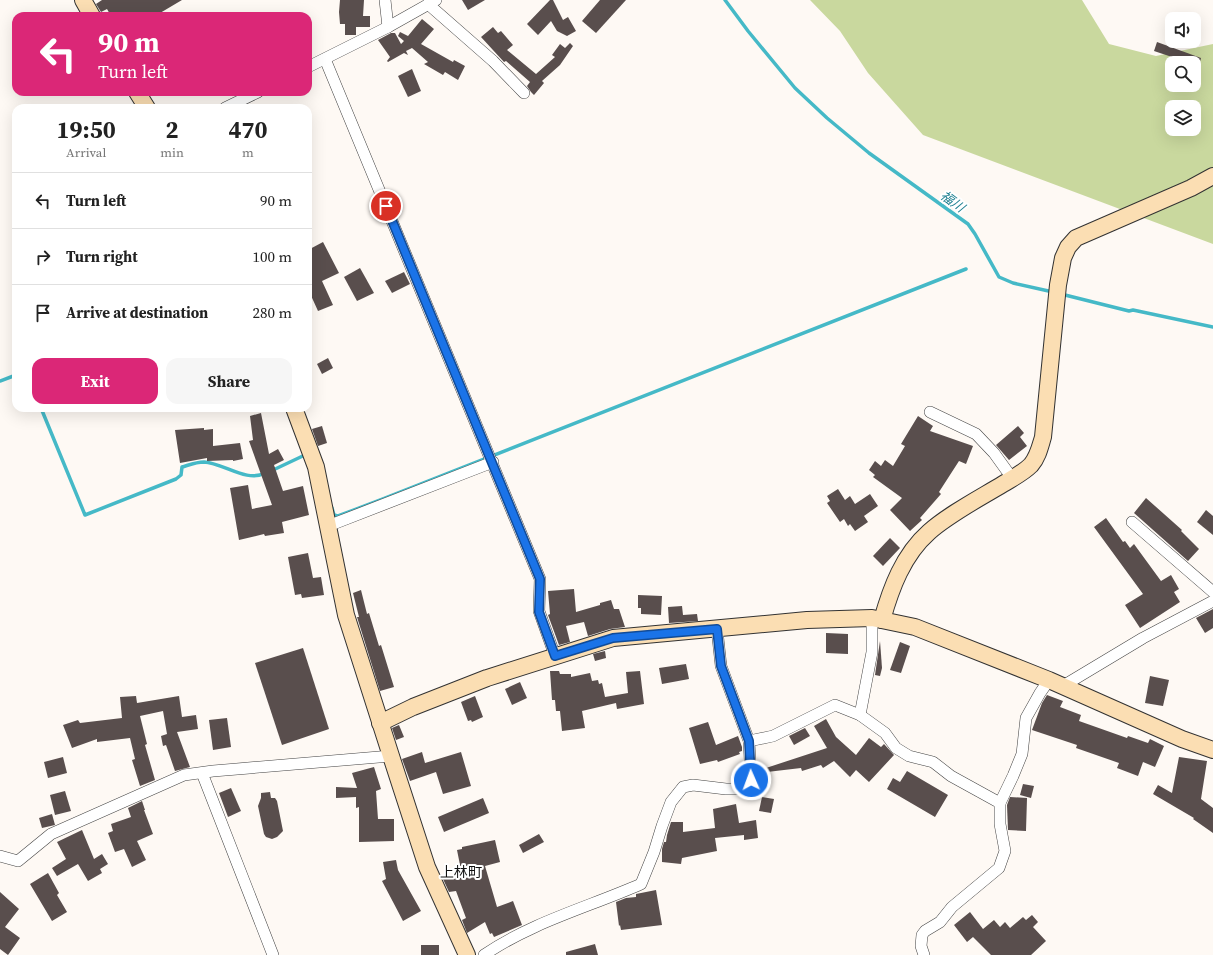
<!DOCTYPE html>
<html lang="en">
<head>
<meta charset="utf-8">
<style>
  body { margin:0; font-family:"Source Serif 4","Noto Sans JP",serif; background:#f6f6f6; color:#222; height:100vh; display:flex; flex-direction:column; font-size:15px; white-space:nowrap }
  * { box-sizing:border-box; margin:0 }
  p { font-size:13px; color:#767676 }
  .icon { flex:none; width:22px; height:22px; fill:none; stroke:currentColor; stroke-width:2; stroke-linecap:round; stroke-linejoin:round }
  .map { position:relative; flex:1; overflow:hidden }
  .drawer { position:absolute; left:12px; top:104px; width:300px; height:308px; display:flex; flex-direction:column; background:#fff; border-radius:12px; box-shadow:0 4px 16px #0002 }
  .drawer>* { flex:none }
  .top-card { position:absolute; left:12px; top:12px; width:300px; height:84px; border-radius:12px; box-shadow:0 4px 16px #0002; background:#db2777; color:#fff; overflow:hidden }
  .buttons { position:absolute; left:1165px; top:12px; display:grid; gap:8px }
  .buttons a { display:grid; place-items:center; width:36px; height:36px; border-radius:8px; background:#fff; box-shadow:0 4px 16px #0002; font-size:20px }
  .pin { position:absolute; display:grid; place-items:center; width:34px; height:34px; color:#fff; margin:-17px; border:2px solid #fff; border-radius:50%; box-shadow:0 1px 4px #0007 }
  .me { position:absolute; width:44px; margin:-22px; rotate:358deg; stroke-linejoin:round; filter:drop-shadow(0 0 3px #0008) }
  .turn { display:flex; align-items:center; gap:14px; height:84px; padding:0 20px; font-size:18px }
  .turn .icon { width:52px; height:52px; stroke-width:2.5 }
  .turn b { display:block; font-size:28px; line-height:34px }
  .eta { display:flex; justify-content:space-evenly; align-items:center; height:68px; text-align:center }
  .eta b { font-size:24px; font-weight:700; line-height:28px }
  .cta { display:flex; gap:8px; margin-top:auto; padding:8px 20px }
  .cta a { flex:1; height:46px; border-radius:12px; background:#db2777; color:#fff; font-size:16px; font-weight:700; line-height:46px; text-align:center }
  .cta a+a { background:#f6f6f6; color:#222 }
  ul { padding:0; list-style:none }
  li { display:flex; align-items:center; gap:12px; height:56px; padding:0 20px; border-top:1px solid #e0e0e0 }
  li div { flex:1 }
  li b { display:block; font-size:15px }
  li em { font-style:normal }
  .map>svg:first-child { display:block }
  .forest { fill:#c9d89e; fill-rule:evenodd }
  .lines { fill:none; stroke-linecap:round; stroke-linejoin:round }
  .stream { stroke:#45b9c7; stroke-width:3.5 }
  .building { fill:#594e4d }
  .street-casing { stroke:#434343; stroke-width:12 }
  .secondary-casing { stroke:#323232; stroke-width:18 }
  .street { stroke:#fff; stroke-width:11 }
  .secondary { stroke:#fbdeb3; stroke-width:16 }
  .route-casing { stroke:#114b97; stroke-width:10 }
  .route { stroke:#1a73e8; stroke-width:7 }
  .labels { text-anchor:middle; stroke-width:4; stroke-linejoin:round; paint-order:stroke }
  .water-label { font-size:13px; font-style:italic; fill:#1d7f90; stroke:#fff }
  .quarter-label { font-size:14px; fill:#101010; stroke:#fff }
</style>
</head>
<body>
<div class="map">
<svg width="1213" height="955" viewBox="0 0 1213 955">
  <rect width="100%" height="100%" fill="#fef9f4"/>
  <!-- forest -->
  <path class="forest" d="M810,0H1082L1109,44L1156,56L1213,44V244L923,135L868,73L840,31ZM1172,63H1194V85H1172ZM1172,107H1194V129H1172Z"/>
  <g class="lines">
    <!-- stream -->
    <g class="stream">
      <polyline points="725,0 748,31 795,88 827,118 869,153 968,224 975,234 999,277 1013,283 1053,292"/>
      <polyline points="1061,294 1129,311 1133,310 1213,327"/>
      <polyline points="0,381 16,375"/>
      <path d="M41,408L85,515L176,479L181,475L182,467C189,465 196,462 204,462C223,463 247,483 265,473"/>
      <polyline points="271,471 307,454"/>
      <polyline points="332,508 334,515 338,516 383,499 966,269"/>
    </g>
  </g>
  <!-- building -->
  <g class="building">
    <polygon points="102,0 182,0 155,16 111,16 107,9 101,12 96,4"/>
    <polygon points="340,0 364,0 363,16 370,16 370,27 356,27 356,35 345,35 345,24 340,24 339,12"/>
    <polygon points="462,0 485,0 468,10"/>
    <polygon points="550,0 553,0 563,20 568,17 576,31 567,36 557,31 551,21 538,35 527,24"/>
    <polygon points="600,0 626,0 596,33 582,21"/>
    <polygon points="422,19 434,29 421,44 453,62 454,60 465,66 458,80 445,72 443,75 424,64 428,62 412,48 406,51 408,55 404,53 388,62 387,61 390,57 378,40 391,33 395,33 401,44 404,41 398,36 400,32 408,36"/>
    <polygon points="493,27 498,33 501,31 513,45 507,50 536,74 555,57 552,55 560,44 565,48 570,43 573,46 560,65 542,81 544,83 534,95 531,92 527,86 530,82 506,61 504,62 481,37"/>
    <polygon points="1157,42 1201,58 1199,66 1194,65 1194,63 1190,63 1154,51"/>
    <polygon points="412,69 421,91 408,97 398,76"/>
    <polygon points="323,242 339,273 322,281 333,305 318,311 308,289 308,250"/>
    <polygon points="360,268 374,293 357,301 344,277"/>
    <polygon points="404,272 410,284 392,293 385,281"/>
    <polygon points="328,358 333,368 322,374 317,364"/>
    <polygon points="261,413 269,454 278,449 284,460 274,465 283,491 303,486 309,515 282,522 284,533 265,536 264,534 239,540 230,488 248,485 252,509 272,505 249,441 253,440 250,416"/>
    <polygon points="918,416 933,426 930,431 973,446 966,464 959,461 939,492 941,494 920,518 922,520 910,531 890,510 902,498 873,477 875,475 869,470 875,461 881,466 885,460 893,466 905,446 901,444"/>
    <polygon points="322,426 327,443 318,446 312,429"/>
    <polygon points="1018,426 1024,433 1020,437 1027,446 1009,460 996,445"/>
    <polygon points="204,428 204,430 213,429 213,446 240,443 243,459 233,461 233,460 207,461 207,458 180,463 175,430"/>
    <polygon points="838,489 845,500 850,496 855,504 870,494 878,506 864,516 868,522 855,531 850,524 848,526 844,519 840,522 827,503 830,501 827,496"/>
    <polygon points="1146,498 1182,530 1181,531 1199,549 1188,561 1134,513"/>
    <polygon points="1206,510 1213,516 1213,535 1197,522"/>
    <polygon points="1106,518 1123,542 1125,541 1130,548 1134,544 1161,581 1171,575 1179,589 1174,592 1180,602 1140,628 1125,605 1143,594 1094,527"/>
    <polygon points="890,538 900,548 883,566 873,556"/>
    <polygon points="308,553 313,578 321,577 324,595 302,598 301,594 295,595 288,557"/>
    <polygon points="574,589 576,612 600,605 600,603 611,600 614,609 619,609 625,627 610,629 588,636 584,622 566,626 570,642 559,645 548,615 550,614 548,591"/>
    <polygon points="361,590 367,614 369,613 379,646 381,645 394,687 380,691 357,617 359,617 353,593"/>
    <polygon points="638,595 662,596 661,615 641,614 641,608 638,608"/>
    <polygon points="682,606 683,615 697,614 698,621 669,623 668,607"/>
    <polygon points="1213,609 1213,628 1205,633 1196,618"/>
    <polygon points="826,633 848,634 848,654 826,653"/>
    <polygon points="880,641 882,668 880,676 875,675"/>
    <polygon points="900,642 910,646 901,673 890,670"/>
    <polygon points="303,648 329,729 282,745 255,663"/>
    <polygon points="605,651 606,658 595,661 593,654"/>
    <polygon points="686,664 689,679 662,684 659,668"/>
    <polygon points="550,671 559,671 560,674 571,674 571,677 590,673 592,681 598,680 599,684 602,683 605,697 628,693 626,672 640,671 644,704 617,709 616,703 582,711 585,728 562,731 560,711 556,711 555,700 552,700"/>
    <polygon points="1150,676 1169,680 1163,706 1145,703"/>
    <polygon points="520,682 527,698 512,705 505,689"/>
    <polygon points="1047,695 1063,701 1060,707 1081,715 1079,721 1127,738 1128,736 1148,743 1150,739 1164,746 1155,767 1143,762 1138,776 1117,768 1119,763 1076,748 1077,745 1032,730 1042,703"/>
    <polygon points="136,696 137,703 179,696 182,717 196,715 198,729 177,732 190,767 175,771 166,745 163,746 161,736 167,734 163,711 140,716 147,744 145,745 155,780 140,786 132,760 135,759 130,738 97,742 97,739 72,748 63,725 78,720 80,723 122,718 120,697"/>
    <polygon points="475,696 483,717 472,722 471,720 468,721 461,702"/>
    <polygon points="227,718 231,747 213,750 209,720"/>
    <polygon points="826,719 836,737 856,755 869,738 881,747 884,744 894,755 869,782 856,770 850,777 834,761 823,768 821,765 802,771 801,768 767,772 766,768 827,748 814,726"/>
    <polygon points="708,722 716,745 738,736 742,747 742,751 739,752 740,754 718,762 717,760 700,764 689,728"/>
    <polygon points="399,725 404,737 396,740 392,728"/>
    <polygon points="805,728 810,736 794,745 789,736"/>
    <polygon points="422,752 425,763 461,752 471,786 443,794 436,772 410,781 402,759"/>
    <polygon points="63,757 67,773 48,778 44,762"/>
    <polygon points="1179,757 1207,761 1201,799 1213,808 1213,833 1193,819 1194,818 1153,794 1158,785 1172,793"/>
    <polygon points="374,767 381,789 376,791 378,819 394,819 394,841 359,842 359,807 356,808 356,797 336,798 336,787 357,788 352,773"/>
    <polygon points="907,771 948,795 935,817 887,789 893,778 900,782"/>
    <polygon points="1023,784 1034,786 1031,798 1020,795"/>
    <polygon points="231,788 241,811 228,817 219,793"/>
    <polygon points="65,791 71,811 55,815 50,795"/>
    <polygon points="270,792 271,798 275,798 277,801 283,831 277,837 272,839 266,837 264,834 258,806 261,798 261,793"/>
    <polygon points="762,797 774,799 771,813 759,811"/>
    <polygon points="1010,797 1027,798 1026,831 1008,830 1007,805"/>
    <polygon points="483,798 489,813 444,832 438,817"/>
    <polygon points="142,801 145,810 144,810 153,834 137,841 146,860 132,867 124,849 115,852 108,833 113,831 111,824 131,817 128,808"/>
    <polygon points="736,804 739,823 756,820 758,838 744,840 744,835 715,838 717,851 682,858 681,864 662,862 662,849 664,842 666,842 667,835 671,822 683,822 683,832 715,828 713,809"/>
    <polygon points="52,814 55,825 42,828 39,818"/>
    <polygon points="82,830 94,859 102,854 108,864 100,869 102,873 88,881 78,864 57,876 52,868 66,859 57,842"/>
    <polygon points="539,834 544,842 523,853 519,845"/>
    <polygon points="495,840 500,862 485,866 497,907 513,901 522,925 494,937 492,933 490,934 485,922 467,933 462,920 466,918 456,891 449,892 443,879 462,875 457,850 462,849 462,847"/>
    <polygon points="396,860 398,870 421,911 403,921 382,881 386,879 383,862"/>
    <polygon points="48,873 59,893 57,895 67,912 52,921 30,884"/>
    <polygon points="656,890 662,925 621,930 620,925 619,926 616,902 626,898 636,897 636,894"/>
    <polygon points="0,892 19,909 5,927 20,938 8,955 0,949"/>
    <polygon points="970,912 983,929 994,920 1000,927 1005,922 1010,928 1023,917 1026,920 1032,915 1038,922 1033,927 1046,941 1031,955 991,955 973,937 967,942 954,925"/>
    <polygon points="595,944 598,955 566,955 566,952"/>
    <rect x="421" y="945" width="18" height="10"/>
  </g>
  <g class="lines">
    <!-- street casing -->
    <g class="street-casing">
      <g id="street">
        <polyline points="385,0 388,27"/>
        <polyline points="428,4 493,61 524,93"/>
        <polyline points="325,59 540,579 539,611 555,656"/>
        <polyline points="308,67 388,27 436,0"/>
        <polyline points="225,108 258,92"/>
        <polyline points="930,412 976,434 994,453 1012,478"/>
        <polyline points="1132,522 1213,592"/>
        <polyline points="328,526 493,462"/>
        <polyline points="1063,686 1143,638 1213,601"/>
        <polyline points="860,715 872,652 872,618"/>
        <polyline points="749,741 773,736 835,705 860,715 885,733 896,748 909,756 933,762 951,776 1000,803"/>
        <polyline points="202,773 273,955"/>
        <polyline points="0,856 18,861 51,834 184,775 213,771 391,756"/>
        <path d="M484,955C532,922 589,907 641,884L654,852L662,826L671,802L683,787L693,785L726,789H749L751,780L749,741L721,666L717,629"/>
        <polyline points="924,955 921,946 922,935 925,931 940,922 952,907 999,868 1005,851 1000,824 1000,803 1013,776 1022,754 1026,718 1040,693 1049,680"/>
      </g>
    </g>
    <!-- secondary casing -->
    <g class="secondary-casing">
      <g id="secondary">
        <polyline points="83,0 92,16"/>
        <polyline points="137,92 147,108"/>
        <polyline points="294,408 316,467 346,615 391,756 427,867 467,955"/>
        <path d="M882,620C891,588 903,555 929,532C949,514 980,498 1003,484C1013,478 1023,473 1031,465C1038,457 1040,447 1043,437L1058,285L1063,258L1068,247L1076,238L1191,188L1213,176"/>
        <polyline points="380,723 413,707 487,678 613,638 807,620 872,618 915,627 1049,680 1182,739 1213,750"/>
      </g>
    </g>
    <!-- street -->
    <use href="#street" class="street"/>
    <!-- secondary -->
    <use href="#secondary" class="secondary"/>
  </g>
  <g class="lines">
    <!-- route casing -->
    <g class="route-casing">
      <polyline id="route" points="386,206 540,579 539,612 555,656 613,638 717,629 721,666 749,741 751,780"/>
    </g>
    <!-- route -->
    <use href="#route" class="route"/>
  </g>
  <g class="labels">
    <!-- water labels -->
    <g class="water-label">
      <text transform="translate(953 201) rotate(36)" y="5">福川</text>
    </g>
    <!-- quarter labels -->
    <g class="quarter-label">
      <text x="461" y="877">上林町</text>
    </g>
  </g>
</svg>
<div class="buttons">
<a><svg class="icon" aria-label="sound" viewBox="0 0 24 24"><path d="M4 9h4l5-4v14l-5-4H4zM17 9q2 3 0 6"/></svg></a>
<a><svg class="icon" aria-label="search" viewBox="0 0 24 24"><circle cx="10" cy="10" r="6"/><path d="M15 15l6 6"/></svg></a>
<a><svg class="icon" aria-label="layers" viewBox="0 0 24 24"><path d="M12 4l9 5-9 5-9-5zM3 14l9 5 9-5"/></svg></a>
</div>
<div class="pin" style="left:386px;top:206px;background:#d93025"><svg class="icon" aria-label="arrive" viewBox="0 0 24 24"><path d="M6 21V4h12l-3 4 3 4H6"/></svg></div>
<svg class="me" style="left:751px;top:780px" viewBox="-20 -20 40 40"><circle r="17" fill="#1a73e8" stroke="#fff" stroke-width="3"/><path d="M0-11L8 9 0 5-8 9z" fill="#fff"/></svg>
<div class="top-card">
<div class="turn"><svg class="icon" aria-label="left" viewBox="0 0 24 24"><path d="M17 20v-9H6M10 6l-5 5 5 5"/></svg><div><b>90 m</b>Turn left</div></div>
</div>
<section class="drawer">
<div class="eta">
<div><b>19:50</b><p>Arrival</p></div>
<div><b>2</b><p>min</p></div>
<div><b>470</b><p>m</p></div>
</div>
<ul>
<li><svg class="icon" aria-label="left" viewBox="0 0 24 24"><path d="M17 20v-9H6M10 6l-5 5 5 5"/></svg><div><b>Turn left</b></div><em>90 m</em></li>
<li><svg class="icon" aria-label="right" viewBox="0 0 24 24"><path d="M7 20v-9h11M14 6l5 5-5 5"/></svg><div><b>Turn right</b></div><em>100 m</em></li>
<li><svg class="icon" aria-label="arrive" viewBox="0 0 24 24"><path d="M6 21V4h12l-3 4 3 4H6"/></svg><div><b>Arrive at destination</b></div><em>280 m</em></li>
</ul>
<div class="cta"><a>Exit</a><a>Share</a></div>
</section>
</div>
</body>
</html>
